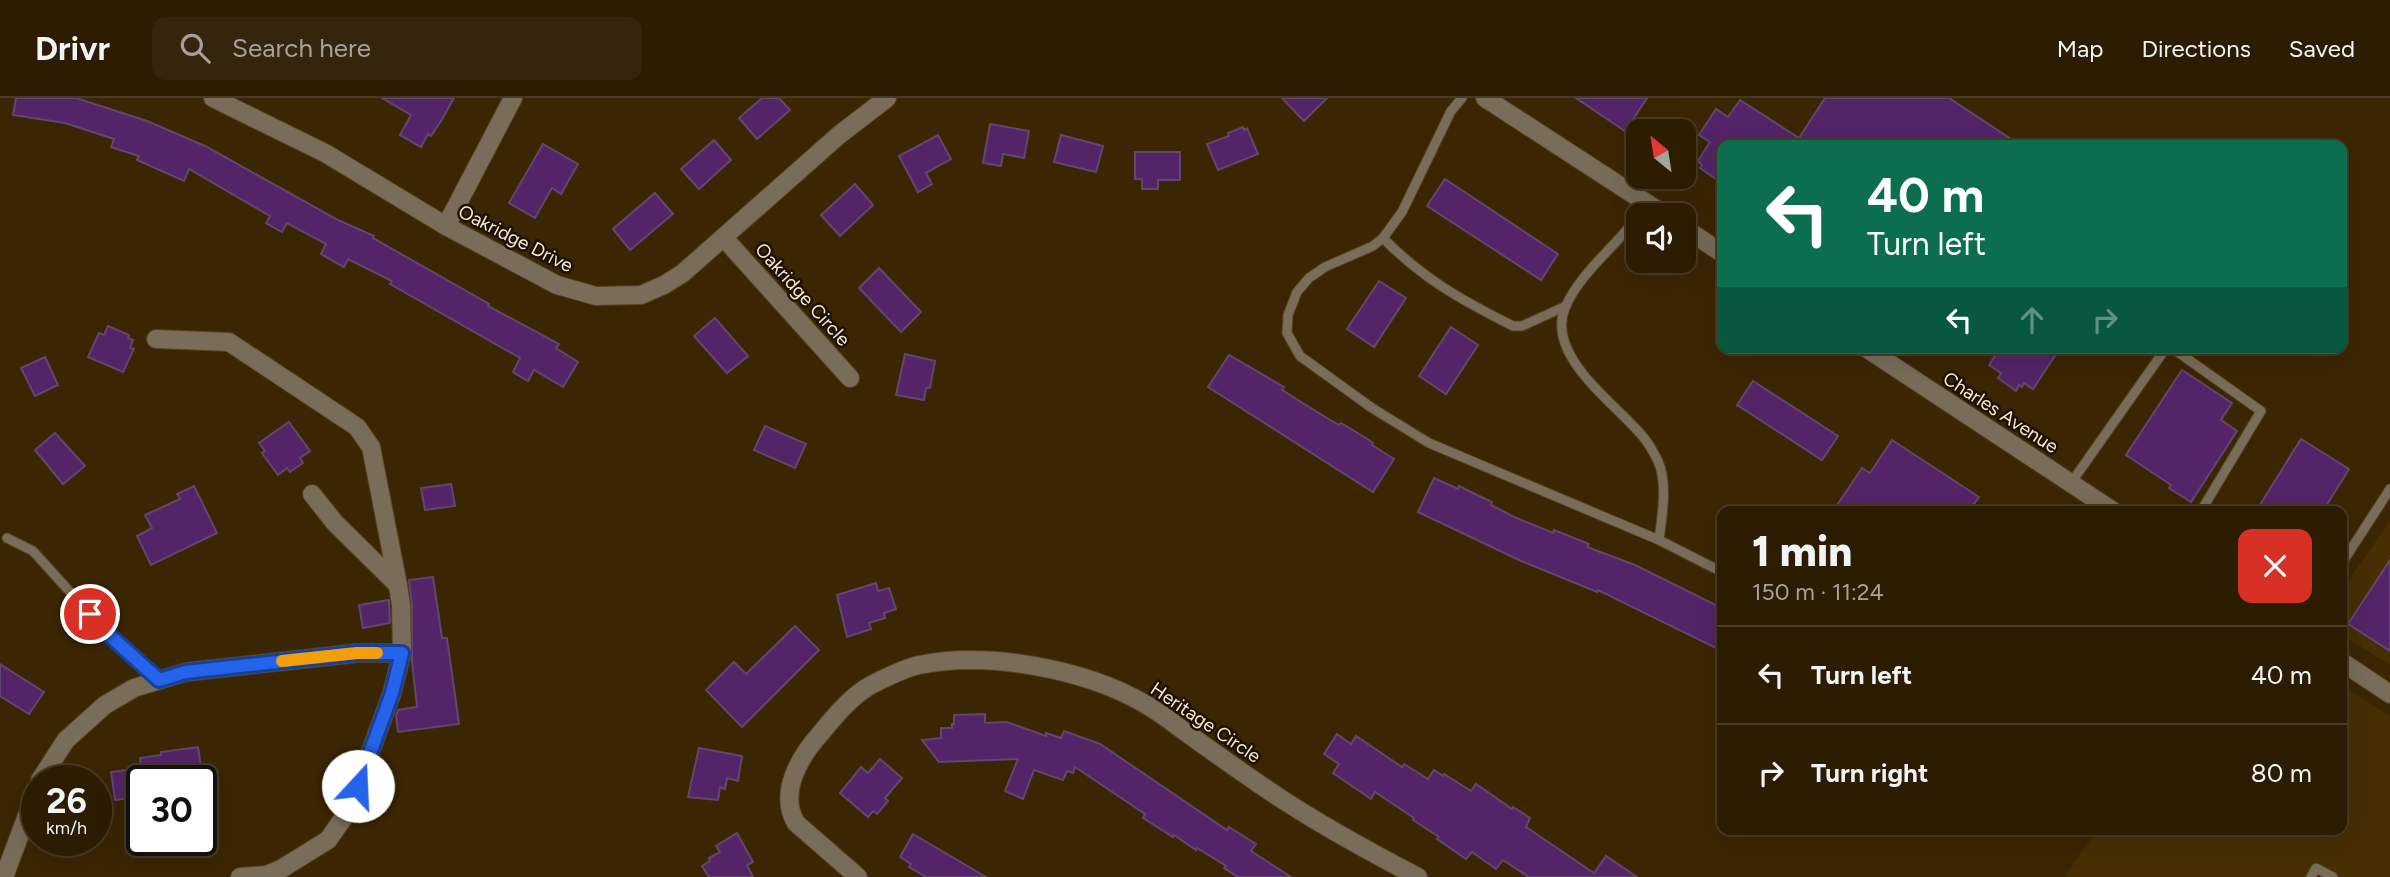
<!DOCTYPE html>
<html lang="en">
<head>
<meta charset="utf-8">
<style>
  body { margin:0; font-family:Figtree,sans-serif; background:#34250c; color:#f1f3f6; height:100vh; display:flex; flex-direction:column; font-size:26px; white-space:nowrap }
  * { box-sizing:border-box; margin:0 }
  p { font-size:23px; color:#a6a199 }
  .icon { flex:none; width:38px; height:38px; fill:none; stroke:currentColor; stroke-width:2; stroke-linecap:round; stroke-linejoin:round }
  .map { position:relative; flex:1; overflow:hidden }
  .sheet { position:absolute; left:1717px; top:408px; width:630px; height:329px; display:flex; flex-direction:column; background:#2c1c02; border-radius:14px; box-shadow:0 7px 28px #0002,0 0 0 2px #483a24 }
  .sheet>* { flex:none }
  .top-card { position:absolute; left:1717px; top:42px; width:630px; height:214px; border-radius:14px; box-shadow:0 7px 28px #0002,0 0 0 2px #483a24; background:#0b6e4f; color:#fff; overflow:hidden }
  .needle { width:46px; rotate:330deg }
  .fabs { position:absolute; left:1626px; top:21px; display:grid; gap:14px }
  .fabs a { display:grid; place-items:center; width:70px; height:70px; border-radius:14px; background:#2c1c02; box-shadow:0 7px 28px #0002,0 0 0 2px #483a24; font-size:35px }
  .speed { position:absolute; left:21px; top:667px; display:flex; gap:14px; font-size:35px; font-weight:700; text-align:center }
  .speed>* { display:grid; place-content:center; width:91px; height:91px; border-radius:50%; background:#2c1c02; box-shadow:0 7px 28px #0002,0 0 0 2px #483a24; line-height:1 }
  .speed small { font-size:18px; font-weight:400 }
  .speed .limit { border:4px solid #111; border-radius:10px; background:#fff; color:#111 }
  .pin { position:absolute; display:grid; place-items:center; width:60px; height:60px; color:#fff; margin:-30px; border:4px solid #fff; border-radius:50%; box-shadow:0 2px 7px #0007 }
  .me { position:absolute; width:77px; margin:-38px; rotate:20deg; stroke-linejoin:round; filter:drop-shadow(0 0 5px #0008) }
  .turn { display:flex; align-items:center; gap:24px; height:147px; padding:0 35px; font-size:32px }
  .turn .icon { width:91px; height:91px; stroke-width:2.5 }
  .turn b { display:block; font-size:49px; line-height:60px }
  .lanes { display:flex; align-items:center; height:66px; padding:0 35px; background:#0003; justify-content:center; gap:35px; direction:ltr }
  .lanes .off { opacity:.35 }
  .round { display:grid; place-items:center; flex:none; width:74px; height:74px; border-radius:14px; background:#34250c }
  .headline { display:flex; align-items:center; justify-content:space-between; height:119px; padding:0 35px }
  h1 { font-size:42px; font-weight:800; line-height:52px }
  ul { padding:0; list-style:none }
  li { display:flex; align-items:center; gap:21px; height:98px; padding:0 35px; border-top:2px solid #483a24 }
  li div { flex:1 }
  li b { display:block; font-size:26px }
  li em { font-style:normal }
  header { display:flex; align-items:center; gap:42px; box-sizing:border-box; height:98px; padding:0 35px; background:#2c1c02; border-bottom:2px solid #483a24 }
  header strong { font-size:33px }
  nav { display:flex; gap:38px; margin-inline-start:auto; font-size:24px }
  .search { width:490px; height:63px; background:#34250c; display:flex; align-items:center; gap:18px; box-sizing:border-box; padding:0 24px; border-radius:14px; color:#a6a199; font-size:26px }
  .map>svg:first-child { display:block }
  .built { fill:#472e03 }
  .building { fill:#532467; stroke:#62466e; stroke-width:2 }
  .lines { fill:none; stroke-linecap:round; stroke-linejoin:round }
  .service-casing { stroke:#554120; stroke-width:11 }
  .minor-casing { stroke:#554120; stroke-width:20 }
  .tertiary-casing { stroke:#554120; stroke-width:20 }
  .service { stroke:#796c59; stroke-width:9 }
  .minor { stroke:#796c59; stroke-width:18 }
  .tertiary { stroke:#796c59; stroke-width:18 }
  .route-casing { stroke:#184099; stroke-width:18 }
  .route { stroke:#2563eb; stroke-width:12 }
  .slow { stroke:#f59e0b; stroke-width:12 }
  .labels { text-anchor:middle; stroke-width:5; stroke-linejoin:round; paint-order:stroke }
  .street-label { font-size:19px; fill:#f8e7d0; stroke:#1d1102 }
</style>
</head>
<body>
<header>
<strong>Drivr</strong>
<div class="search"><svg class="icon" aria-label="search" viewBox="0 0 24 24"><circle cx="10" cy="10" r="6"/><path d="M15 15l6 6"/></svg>Search here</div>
<nav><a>Map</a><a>Directions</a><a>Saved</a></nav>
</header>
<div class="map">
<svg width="2390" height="779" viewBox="0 0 2390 779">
  <rect width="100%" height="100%" fill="#3b2603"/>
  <!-- built -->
  <g class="built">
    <polygon points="2390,423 2390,567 2342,537 2342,492"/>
    <polygon points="2342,588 2390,618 2390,779 2064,779 2097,732 2342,732"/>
  </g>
  <!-- building -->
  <g class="building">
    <polygon points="16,0 76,0 147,23 205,48 338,122 374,138 373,140 489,206 488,208 559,246 556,250 578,264 563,289 534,272 528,283 513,274 520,260 390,186 392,183 348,161 344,169 321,156 326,146 287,125 282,134 266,125 270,118 189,71 184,83 137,62 139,58 111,49 114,41 65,25 13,17"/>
    <polygon points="382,0 454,0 441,23 431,38 428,36 421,49 400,37 411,17"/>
    <polygon points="762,0 779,0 790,12 757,41 739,20"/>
    <polygon points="1282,0 1327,0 1304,23"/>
    <polygon points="1576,0 1647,0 1625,33"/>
    <polygon points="1825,0 1949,0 2020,47 1722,47 1722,85 1700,70 1702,67 1698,63 1710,44 1699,37 1716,11 1728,19 1740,2 1799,40"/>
    <polygon points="990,26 1029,33 1024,60 1003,56 1001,68 983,65"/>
    <polygon points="1243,29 1244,32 1247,30 1258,56 1218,72 1207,46 1229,38 1228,35"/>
    <polygon points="938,37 951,61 926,75 932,86 918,94 899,58"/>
    <polygon points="1061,37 1103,48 1096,74 1054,64"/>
    <polygon points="714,42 731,62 699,91 681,71"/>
    <polygon points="543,46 578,66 561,96 552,90 535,120 509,105"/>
    <polygon points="1135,54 1180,54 1180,82 1158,82 1158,91 1142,91 1142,81 1135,81"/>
    <polygon points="1445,81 1558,156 1541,182 1427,108"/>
    <polygon points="855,86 873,107 840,138 821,117"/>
    <polygon points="655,95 673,116 630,152 613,131"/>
    <polygon points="879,170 921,214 901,234 859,190"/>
    <polygon points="1379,183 1406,200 1374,249 1347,231"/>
    <polygon points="715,220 748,258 727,275 694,238"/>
    <polygon points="108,228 129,237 128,240 133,242 130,250 134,251 123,274 88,259 99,235 104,237"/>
    <polygon points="1451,229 1478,247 1446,296 1419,278"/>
    <polygon points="2000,250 2060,250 2033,291 2024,285 2022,289 2019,287 2016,293 1998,280 2001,275 1989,267"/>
    <polygon points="905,256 935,263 930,290 926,290 924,302 896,297"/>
    <polygon points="1229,257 1284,289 1282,292 1317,314 1339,327 1341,325 1366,340 1373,345 1372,347 1394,361 1373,394 1208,289"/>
    <polygon points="45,259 58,287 35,298 21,270"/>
    <polygon points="2182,272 2232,305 2221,322 2237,333 2191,404 2169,390 2171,387 2126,357"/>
    <polygon points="1753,283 1838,338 1822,362 1737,307"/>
    <polygon points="289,324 310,353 300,360 303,365 290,374 287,370 278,377 262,355 265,353 259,345"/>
    <polygon points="765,328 806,346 795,370 754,352"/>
    <polygon points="55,335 85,368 63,386 35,352"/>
    <polygon points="2301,341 2349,371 2323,413 2256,413"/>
    <polygon points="1892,342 1979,399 1969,413 1833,413 1862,370 1870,375"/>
    <polygon points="1434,380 1458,391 1459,388 1471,394 1492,404 1491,407 1514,419 1553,435 1554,432 1589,446 1587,449 1635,467 1722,510 1722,553 1598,492 1597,494 1519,462 1418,414"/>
    <polygon points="451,386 455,408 425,412 421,390"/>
    <polygon points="194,388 217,435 151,467 137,438 152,430 145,417 180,401 177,396"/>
    <polygon points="2390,462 2390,553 2348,526"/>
    <polygon points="433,479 442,540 447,540 459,626 398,634 396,618 398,612 417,609 412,563 412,507 409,482"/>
    <polygon points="876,485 878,493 889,490 896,511 884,515 885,520 869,525 871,531 847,539 837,497"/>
    <polygon points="389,502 390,525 363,530 359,507"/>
    <polygon points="795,528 819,552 742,629 706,592 734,564 746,576"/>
    <polygon points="0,566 44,594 29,616 0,598"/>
    <polygon points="985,616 985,625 1007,624 1046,638 1046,635 1061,640 1064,633 1100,646 1227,732 1229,729 1256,746 1251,753 1291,779 1238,779 1224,770 1226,768 1197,750 1196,752 1174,737 1173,739 1143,720 1145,716 1075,669 1073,675 1067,673 1063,682 1034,672 1023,701 1005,693 1018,661 939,664 922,642 941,640 941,630 952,630 952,626 954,626 954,617"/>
    <polygon points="1337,636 1351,646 1356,638 1402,669 1404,666 1428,681 1434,672 1443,678 1444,676 1471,693 1476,686 1512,711 1513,709 1530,720 1526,729 1594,775 1606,758 1637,779 1529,779 1503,762 1496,771 1472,754 1466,761 1437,741 1439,739 1413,722 1414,720 1375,694 1371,701 1333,675 1339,666 1324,656"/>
    <polygon points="198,649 203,682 143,682 142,675 142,698 115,702 111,674 141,670 140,660 161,657 161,654"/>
    <polygon points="699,650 742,658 738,683 727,680 725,691 720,689 718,702 688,699"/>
    <polygon points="880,661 902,680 885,700 888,703 877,716 873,713 868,719 840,695 861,669 868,675"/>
    <polygon points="737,735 753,764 747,767 753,779 709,779 702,768 710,763 709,760 720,754 716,748"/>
    <polygon points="913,736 986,779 926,779 909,769 911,766 900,759"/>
  </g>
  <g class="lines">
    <!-- service casing -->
    <g class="service-casing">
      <g id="service">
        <polyline points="1462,0 1451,13 1402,114 1383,140 1373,148 1325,169 1309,180 1297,194 1288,217 1287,235 1300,258 1372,310 1429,345 1659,442 1722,474"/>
        <path d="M1647,105C1639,115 1632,126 1624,135C1604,158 1577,181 1565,210C1545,259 1618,307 1644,340C1649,346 1654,355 1658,363C1668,386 1662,418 1659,442"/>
        <path d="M1383,140C1423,181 1463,203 1513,228H1522L1566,208"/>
        <polyline points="2172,250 2261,313 2201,413"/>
        <polyline points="2071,385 2166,250"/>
        <polyline points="7,440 33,453 108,536 159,582"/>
        <polyline points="2342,465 2390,391"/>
        <polyline points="2311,779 2316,770 2333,779"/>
      </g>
    </g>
    <!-- minor casing -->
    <g class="minor-casing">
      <g id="minor">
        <polyline points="213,0 325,55 446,128 557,187 596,198 641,197 664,187 683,175 839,37 887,0"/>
        <polyline points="446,128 513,0"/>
        <polyline points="724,140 850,280"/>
        <polyline points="156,241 229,244 357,329 371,349 398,487"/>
        <polyline points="40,682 66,642 105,607 134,590 186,574 357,555 402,555"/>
        <polyline points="4,779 37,691"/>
        <polyline points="240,779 266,777 281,771 328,742 349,712 392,595 402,555 401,507 398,487 335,425 312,396"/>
        <path d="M858,779L796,725C778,695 800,658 821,635C834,619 848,602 866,590C878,583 905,570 919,567C988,553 1085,571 1145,606C1159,614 1172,624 1184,633C1216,656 1248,679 1280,700C1324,729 1372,755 1418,779"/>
      </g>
    </g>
    <!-- tertiary casing -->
    <g class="tertiary-casing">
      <g id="tertiary">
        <polyline points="1485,0 1665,117"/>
        <polyline points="1684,130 1722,155"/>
        <polyline points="1866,250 2113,413"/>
        <polyline points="2342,564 2390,596"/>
      </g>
    </g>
    <!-- service -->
    <use href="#service" class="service"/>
    <!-- minor -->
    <use href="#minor" class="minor"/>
    <!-- tertiary -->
    <use href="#tertiary" class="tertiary"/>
  </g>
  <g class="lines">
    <!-- route casing -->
    <g class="route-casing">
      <polyline id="route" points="90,516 108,536 159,582 186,574 357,555 402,555 392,595 358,688"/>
    </g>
    <!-- route -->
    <use href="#route" class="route"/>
    <!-- slow -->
    <polyline class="slow" points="282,563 357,555 377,555"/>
  </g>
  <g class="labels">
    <!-- street labels -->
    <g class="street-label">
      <text transform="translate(516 140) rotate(27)" y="7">Oakridge Drive</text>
      <text transform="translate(803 196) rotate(48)" y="7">Oakridge Circle</text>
      <text transform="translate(2001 314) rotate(33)" y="7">Charles Avenue</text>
      <text transform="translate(1206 624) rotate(34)" y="7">Heritage Circle</text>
    </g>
  </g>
</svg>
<div class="fabs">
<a><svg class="needle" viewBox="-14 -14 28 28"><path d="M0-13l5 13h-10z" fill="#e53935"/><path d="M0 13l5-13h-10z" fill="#a6a199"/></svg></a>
<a><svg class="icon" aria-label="sound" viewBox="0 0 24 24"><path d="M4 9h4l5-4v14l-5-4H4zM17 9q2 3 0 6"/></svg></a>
</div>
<div class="speed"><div>26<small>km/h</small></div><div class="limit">30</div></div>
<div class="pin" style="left:90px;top:516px;background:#d93025"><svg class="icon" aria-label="arrive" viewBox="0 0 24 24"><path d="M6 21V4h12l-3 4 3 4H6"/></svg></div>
<svg class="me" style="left:358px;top:688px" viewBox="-20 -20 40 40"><circle r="19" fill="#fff"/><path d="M0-13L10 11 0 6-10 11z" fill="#2563eb"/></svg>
<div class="top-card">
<div class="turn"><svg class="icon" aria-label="left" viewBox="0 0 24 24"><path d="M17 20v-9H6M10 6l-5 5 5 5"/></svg><div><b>40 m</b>Turn left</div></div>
<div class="lanes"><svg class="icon" aria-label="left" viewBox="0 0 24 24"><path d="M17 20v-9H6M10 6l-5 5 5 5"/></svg><svg class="icon off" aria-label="ahead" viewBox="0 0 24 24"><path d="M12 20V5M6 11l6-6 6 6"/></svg><svg class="icon off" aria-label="right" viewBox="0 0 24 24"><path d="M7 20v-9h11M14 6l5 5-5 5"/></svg></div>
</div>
<section class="sheet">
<div class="headline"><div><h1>1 min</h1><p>150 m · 11:24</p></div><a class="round" style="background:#d93025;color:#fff"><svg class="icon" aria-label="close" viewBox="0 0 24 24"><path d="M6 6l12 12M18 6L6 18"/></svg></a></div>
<ul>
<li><svg class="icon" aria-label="left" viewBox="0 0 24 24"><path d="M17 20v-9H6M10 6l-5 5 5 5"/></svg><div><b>Turn left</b></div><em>40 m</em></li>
<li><svg class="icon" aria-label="right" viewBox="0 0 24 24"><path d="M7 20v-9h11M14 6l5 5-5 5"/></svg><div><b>Turn right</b></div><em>80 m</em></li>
</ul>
</section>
</div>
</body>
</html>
